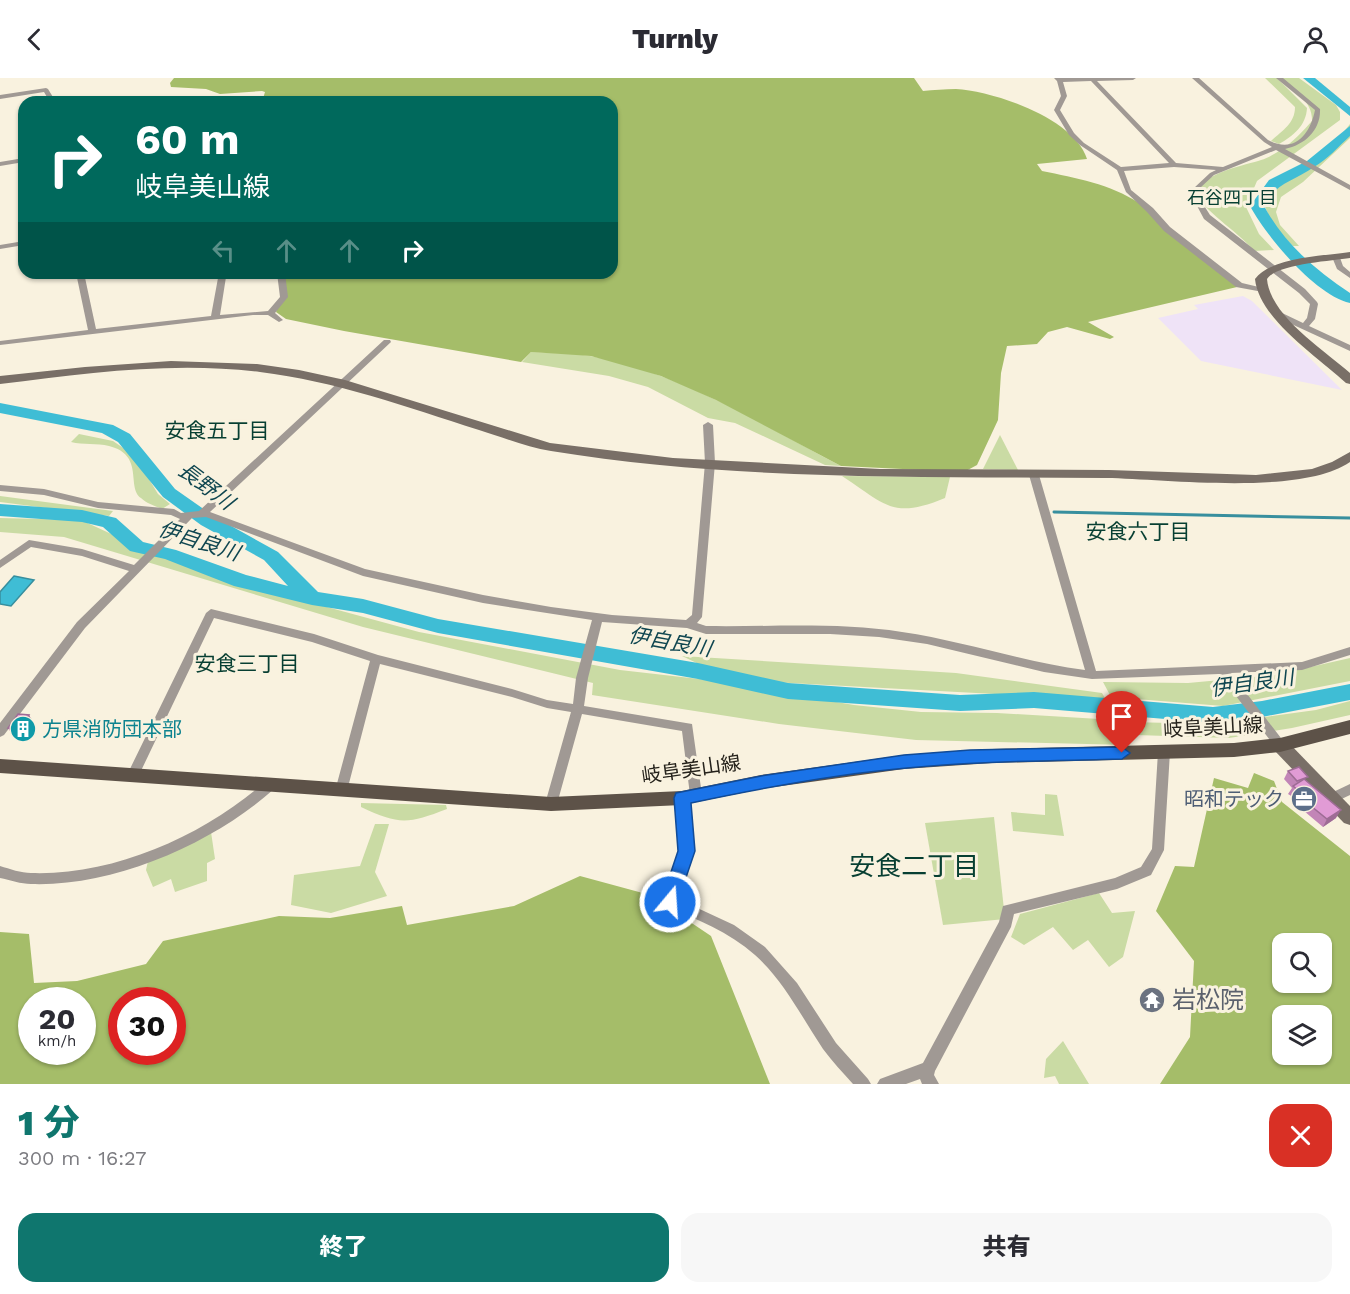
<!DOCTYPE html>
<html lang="ja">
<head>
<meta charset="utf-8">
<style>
  body { margin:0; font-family:"Work Sans","Noto Sans JP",sans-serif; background:#f7f7f7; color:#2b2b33; height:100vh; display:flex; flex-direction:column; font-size:22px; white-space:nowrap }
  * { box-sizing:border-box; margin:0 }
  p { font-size:20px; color:#7c7c81 }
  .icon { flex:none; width:33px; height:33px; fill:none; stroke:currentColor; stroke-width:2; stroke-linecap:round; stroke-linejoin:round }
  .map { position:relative; height:1006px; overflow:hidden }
  .details { display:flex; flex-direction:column; background:#fff; flex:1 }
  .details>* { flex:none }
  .top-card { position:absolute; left:18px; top:18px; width:600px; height:183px; border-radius:18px; box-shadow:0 2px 4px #0004; background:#00695c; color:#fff; overflow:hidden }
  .controls { position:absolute; left:1272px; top:855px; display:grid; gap:12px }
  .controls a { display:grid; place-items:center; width:60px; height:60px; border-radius:12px; background:#fff; box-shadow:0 2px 4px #0004; font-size:30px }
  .speed { position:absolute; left:18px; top:909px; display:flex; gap:12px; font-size:30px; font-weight:700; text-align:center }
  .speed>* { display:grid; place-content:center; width:78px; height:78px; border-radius:50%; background:#fff; box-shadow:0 2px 4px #0004; line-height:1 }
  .speed small { font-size:15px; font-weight:400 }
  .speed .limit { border:9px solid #d22; background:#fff; color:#111 }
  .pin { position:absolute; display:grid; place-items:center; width:51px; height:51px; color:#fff; margin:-62px -26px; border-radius:50% 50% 50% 0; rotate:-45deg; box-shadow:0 0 6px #0007 }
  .pin .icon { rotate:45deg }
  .me { position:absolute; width:66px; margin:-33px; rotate:18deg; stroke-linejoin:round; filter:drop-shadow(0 0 4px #0008) }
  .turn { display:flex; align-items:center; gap:21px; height:126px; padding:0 18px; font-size:27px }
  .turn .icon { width:78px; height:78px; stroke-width:2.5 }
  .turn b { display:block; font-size:42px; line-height:51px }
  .lanes { display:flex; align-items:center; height:57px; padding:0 18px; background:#0003; justify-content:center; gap:30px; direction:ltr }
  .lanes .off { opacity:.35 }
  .round { display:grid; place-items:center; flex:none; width:63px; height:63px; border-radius:18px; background:#f7f7f7 }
  .head { display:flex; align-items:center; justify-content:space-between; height:102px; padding:0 18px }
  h1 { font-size:36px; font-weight:800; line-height:45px; color:#0f766e }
  .cta { display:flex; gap:12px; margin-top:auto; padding:12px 18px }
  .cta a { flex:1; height:69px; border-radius:18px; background:#0f766e; color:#fff; font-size:24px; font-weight:800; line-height:69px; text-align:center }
  .cta a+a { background:#f7f7f7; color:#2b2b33 }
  header { display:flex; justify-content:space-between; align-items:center; height:78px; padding:0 18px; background:#fff; font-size:27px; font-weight:800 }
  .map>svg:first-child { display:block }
  .commercial { fill:#efe3f7 }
  .green { fill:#cadba4 }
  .forest { fill:#a5bd69; fill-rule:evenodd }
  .water { fill:#3fbdd5; stroke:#388f9e; stroke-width:1.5 }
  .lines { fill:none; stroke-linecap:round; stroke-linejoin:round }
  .stream { stroke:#388f9e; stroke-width:3 }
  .river { fill:#3fbdd5; fill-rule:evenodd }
  .street { fill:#a09994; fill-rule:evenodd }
  .secondary { fill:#796f67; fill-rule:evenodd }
  .primary { fill:#5d5248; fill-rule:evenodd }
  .wall { fill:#c285b7 }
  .shaded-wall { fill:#9e6c95 }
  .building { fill:#e19bd5; stroke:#9e6c95; stroke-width:1.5 }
  .route { fill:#1a73e8; stroke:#114b97; stroke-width:1.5 }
  .labels { text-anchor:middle; stroke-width:6; stroke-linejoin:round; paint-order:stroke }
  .far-neighbourhood-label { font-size:18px; fill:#073f32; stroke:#f9f2df }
  .street-label { font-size:20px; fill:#26231c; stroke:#f9f2df }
  .culture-label { font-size:20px; fill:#0d838f; stroke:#f9f2df; text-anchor:start }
  .service-label { font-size:20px; fill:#4e5e75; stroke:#f9f2df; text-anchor:end }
  .neighbourhood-label { font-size:21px; fill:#073f32; stroke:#f9f2df }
  .water-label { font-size:21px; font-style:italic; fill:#0f4650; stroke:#f9f2df }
  .near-worship-label { font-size:24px; fill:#5b616d; stroke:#f9f2df; text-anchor:start }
  .near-neighbourhood-label { font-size:26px; fill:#073f32; stroke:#f9f2df }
</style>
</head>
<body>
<header><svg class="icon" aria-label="back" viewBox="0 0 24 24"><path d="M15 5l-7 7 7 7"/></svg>Turnly<svg class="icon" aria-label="person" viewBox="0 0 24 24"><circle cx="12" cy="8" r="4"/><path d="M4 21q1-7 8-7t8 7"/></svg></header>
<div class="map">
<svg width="1350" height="1006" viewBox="0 0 1350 1006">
  <rect width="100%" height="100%" fill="#f9f2df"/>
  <!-- commercial -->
  <polygon class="commercial" points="1243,218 1252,223 1342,312 1201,283 1158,240 1198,231 1194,227"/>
  <!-- green -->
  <g class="green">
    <path d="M1265,0H1277L1307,30C1306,48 1293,58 1279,66L1271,63C1283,52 1295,45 1295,29Z"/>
    <path d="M1282,0H1299L1336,27L1340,34V42L1257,103L1246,129L1259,156L1274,172L1254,173C1243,158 1205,133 1200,121C1191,96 1247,87 1261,82C1268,80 1276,75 1282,71C1291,66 1304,52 1312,43C1313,24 1295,13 1282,0Z"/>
    <polygon points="1350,46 1350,60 1303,104 1281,119 1276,134 1280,147 1299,168 1293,168 1273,148 1263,124 1276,106 1329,72"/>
    <path d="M531,274C551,275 571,275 590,278C680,294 762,347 841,388L825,387L735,345L708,340L648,309L609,298L522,284Z"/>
    <path d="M79,356L113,363L135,378L158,416L170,426L162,431C155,428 146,425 141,420C126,409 145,377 109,368C97,365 83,367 71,364Z"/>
    <polygon points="1000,357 1018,392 983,391"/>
    <path d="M842,398L950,399L945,420C892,442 885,426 842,398Z"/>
    <polygon points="0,418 113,433 109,438 0,424"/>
    <polygon points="0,440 81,442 120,460 128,467 268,513 419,554 620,592 708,602 854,627 921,634 997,635 1116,642 1128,667 916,662 779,646 592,617 593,605 363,549 64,459 0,454"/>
    <polygon points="682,578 956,595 1102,615 1106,622 755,603 705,589"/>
    <polygon points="1350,580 1350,603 1223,628 1111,619 1103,604 1188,605 1275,597"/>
    <polygon points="1350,623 1350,637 1292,650 1229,660 1136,657 1129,644 1213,646 1316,632"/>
    <polygon points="1045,716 1057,717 1064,758 1013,753 1011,734 1045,737"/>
    <path d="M361,725L446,727L447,731C408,746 399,747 361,729Z"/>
    <polygon points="994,739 1005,841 943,847 925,745"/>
    <polygon points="375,746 389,746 375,794 387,818 331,835 291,827 294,797 360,788"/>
    <polygon points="211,754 215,781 207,785 207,803 175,814 171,801 153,809 146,792 148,783"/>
    <polygon points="1099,815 1112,835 1135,833 1123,879 1109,889 1088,862 1073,872 1053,849 1024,867 1011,859 1020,836"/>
    <polygon points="1063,963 1089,1006 1059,1006 1055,998 1044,1000 1046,981"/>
  </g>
  <!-- forest -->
  <g class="forest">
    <path d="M174,0H914L923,13C933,12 945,11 956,11C994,13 1075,41 1087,81L1037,86L1042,93C1076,100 1110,106 1139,125L1237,209L1088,244L1114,259L1110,261L1067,249L1048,254L1037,266L1007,268L1001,295L998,342L977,387L964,394L841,388L716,322L661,298L591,278L531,274L521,284L344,253L286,241L276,234L283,209L284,195H612V24H262L265,14L262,13L220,16L206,11L171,9L170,5Z"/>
    <path d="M1254,695L1274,703L1282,724L1350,778V1006H1160L1190,959L1194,883L1156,833L1175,788L1194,789L1214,700L1248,710ZM1282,866H1322V904H1282ZM1282,938H1322V976H1282Z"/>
    <path d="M580,798L650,817L711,858L770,1006H0V854L29,856L34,905L77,903L146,886L163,863L279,838L330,840L402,828L407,847L514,828ZM32,922H82V974H32ZM122,922H172V974H122Z"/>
  </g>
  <!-- water -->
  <polygon class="water" points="14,498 34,502 11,528 0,526 0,514"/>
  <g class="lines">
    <!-- stream -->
    <polyline class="stream" points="1054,434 1350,440"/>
    <!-- river -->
    <g class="river">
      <polygon points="1303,0 1315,0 1350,29 1350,38"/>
      <path d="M1350,48V58C1338,69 1328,81 1314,89C1294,103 1275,105 1264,128C1284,165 1315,192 1350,215V225C1315,217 1267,159 1250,128L1269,102L1307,83Z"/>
      <polygon points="0,325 113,347 130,356 175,411 215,439 278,474 318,514 363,521 438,541 698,585 788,605 960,617 1034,614 1213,629 1262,623 1350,606 1350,622 1262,639 1213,645 1034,630 960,633 788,621 698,601 438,555 363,535 312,527 234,508 165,481 130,473 103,449 82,444 0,438 0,426 82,432 116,440 143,464 176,472 246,497 288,508 264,482 201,447 163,419 118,364 102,355 0,335"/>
    </g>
    <!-- street -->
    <g class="street">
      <path d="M1054,0H1136L1133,2L1097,3L1176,85L1223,89L1272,69L1264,64L1192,0H1199L1268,62C1294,76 1310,57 1315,32L1276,0H1283L1320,31C1321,52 1305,67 1285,71L1350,107V112L1276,72L1214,97L1200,110L1203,126L1210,137L1305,211L1317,224L1318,226L1315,241L1309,248L1350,267V273L1274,238V234H1280L1303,245L1307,240L1310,226L1299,215L1204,141L1196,126L1194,110L1210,95L1216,92L1174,89L1124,93L1131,112L1153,130L1170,149L1242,205L1263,210V214L1236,209L1164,153L1147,134L1126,114L1117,92L1080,67L1069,57L1054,32L1061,18L1057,3ZM1091,3L1169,85L1121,89L1084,65L1074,55L1060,32L1067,18L1063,4Z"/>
      <polygon points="46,10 48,11 56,24 50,24 44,14 0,21 0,17"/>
      <polygon points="220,18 237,24 220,22 145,24 148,22"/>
      <polygon points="24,80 24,84 0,88 0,84"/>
      <polygon points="24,163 24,167 0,171 0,167"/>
      <polygon points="1333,177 1339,177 1343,188 1350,194 1350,200 1337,191 1332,179"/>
      <polygon points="76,195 84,195 96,251 211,238 218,200 201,195 215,195 226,199 220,237 268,233 280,219 277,195 285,195 288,219 275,235 283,242 279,244 268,237 253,237 0,267 0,263 88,252"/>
      <path d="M384,262H390L391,264L210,434L365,491L483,517L551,529L612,537L686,542L692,537L705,385L703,347L708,344L713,347L715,385L702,539L697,545L706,548C772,549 837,544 902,554C964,563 1023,584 1085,592L1029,397L1034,394L1039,397L1096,593L1302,584L1350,569V577L1302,592L1231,595L1284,664L1286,667L1284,670L1280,672L1276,670L1219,596L1092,601L1044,594L927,566L879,559L830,556H706L687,550L602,544L588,600L584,628L692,646L702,717L700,721L696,722L692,721L690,717L682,653L582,636L557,726L555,730L551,731L547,730L545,726L571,634L547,630L512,619L380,586L347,713L345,717L341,718L337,717L335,713L370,583L312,564L214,540L139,697L137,700L133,702L129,700L127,697L206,535L211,531L314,556L378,577L512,611L547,622L573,626L576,600L592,542L483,525L363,498L206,439L192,440L85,550L4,657L0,659V645L77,544L129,493L82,478L31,469L0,490V482L29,462L82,471L134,487L180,441L171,437L98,430L44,417L0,413V407L44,411L98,424L174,431L181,435L199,433Z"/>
      <polygon points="1164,669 1168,671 1170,674 1164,772 1151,797 1117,811 1014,836 1011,849 935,993 934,997 939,1006 922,1006 920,1001 906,1006 877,1006 880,1001 923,985 999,844 1003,828 1115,800 1141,789 1152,771 1158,674 1160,671"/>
      <path d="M270,702L274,703L276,707L274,711C214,765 114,809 31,806C21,806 10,802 0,800V788C10,791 21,795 31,795C114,798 205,757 266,703Z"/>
      <polygon points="1350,706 1350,717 1331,726 1327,725 1325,721 1327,717"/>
      <path d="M682,715L686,716L688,720L692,773L678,821L734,847L765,869L797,905L836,965L868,1001L871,1006H853C843,995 832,983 823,971C801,938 784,903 755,877C729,854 697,841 665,828L663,824L680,773L676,720L678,716Z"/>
    </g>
    <!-- secondary -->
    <g class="secondary">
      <path d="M1350,174V180C1331,183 1277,186 1267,201C1270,238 1324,272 1350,295V306L1346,305C1318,279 1259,241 1255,201C1271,179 1324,178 1350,174Z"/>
      <path d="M171,283L257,286L299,292L345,302L550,365L673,380L880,391L1109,392L1256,397L1312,391L1332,384L1350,374V384C1301,418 1167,401 1106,400C922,398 734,403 551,373C527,369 502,359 479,352C407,329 335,303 260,294C174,283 86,295 0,306V298L85,289Z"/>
      <polygon points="1280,660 1286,662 1350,728 1350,747 1344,745 1274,672 1271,667 1274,662"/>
    </g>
    <!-- primary -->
    <polygon class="primary" points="1350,642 1350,656 1280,674 1234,679 992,685 904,691 761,711 682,727 551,733 0,695 0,681 551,719 682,713 761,697 904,677 992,671 1234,665 1280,660"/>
  </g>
  <!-- wall -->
  <g class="wall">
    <polygon points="29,637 33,645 24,659 13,658 8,650"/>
    <polygon points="1288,693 1306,703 1336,740 1323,749 1291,722 1293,719 1288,716 1292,710 1284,701"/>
  </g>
  <!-- shaded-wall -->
  <g class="shaded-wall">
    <polygon points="29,637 33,645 24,659 20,651"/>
    <polygon points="1341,732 1336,740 1323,749 1327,741"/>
  </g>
  <!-- building -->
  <g class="building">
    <polygon points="18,636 29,637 20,651 8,650"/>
    <polygon points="1299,689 1308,699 1297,703 1288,693"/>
    <polygon points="1304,701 1341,732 1327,741 1295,715 1299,713 1293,708"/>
  </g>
  <!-- route -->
  <path class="route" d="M1122,669L1130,675L1122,681C1050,683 979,683 907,690C835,696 762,710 691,725L695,773L676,829L670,831L664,829L661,824L678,773L674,720L676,715L761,698L904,677L970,672Z"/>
  <!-- icons -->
  <defs>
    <g id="building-disc" transform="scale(1.35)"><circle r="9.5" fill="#0f9aa8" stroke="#f9f2df"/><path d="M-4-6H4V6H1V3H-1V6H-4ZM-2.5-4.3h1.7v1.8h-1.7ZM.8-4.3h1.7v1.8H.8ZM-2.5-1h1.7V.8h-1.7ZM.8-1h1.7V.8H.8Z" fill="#fff"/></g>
    <g id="office-disc" transform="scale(1.35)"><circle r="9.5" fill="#5c6f8a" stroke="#f9f2df"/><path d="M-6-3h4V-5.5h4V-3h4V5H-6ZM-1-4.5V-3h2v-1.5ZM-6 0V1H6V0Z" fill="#fff"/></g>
    <g id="temple-disc" transform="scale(1.35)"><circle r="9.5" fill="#6b7280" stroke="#f9f2df"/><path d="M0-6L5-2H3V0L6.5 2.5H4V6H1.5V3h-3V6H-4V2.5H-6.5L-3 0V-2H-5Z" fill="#fff"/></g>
  </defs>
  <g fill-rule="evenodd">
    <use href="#building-disc" x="23" y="651"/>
    <use href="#office-disc" x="1304" y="721"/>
    <use href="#temple-disc" x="1152" y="922"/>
  </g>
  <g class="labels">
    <!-- far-neighbourhood labels -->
    <g class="far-neighbourhood-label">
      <text x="1232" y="126">石谷四丁目</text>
    </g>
    <!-- street labels -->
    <g class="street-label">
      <text transform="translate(1213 649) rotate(-3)" y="7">岐阜美山線</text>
      <text transform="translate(691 691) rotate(-8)" y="7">岐阜美山線</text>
    </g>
    <!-- culture labels -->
    <g class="culture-label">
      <text x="42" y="658">方県消防団本部</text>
    </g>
    <!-- service labels -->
    <g class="service-label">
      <text x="1284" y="728">昭和テック</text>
    </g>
    <!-- neighbourhood labels -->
    <g class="neighbourhood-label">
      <text x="217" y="360">安食五丁目</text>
      <text x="1138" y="461">安食六丁目</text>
      <text x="247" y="593">安食三丁目</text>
    </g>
    <!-- water labels -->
    <g class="water-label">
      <text transform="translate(206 408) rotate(37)" y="7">長野川</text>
      <text transform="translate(199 463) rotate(18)" y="7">伊自良川</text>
      <text transform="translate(670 564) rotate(10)" y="7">伊自良川</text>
      <text transform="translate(1252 605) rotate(-8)" y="7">伊自良川</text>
    </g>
    <!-- near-worship labels -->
    <g class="near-worship-label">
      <text x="1172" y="930">岩松院</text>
    </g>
    <!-- near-neighbourhood labels -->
    <g class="near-neighbourhood-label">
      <text x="914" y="797">安食二丁目</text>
    </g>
  </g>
</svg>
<div class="controls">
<a><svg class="icon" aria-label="search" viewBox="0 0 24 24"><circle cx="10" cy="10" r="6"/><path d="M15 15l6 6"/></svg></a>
<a><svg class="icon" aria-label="layers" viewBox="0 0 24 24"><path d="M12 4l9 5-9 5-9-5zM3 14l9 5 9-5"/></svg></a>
</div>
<div class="speed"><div>20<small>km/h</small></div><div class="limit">30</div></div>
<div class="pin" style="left:1122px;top:675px;background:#d93025"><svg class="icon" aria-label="arrive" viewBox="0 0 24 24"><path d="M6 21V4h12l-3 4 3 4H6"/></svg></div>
<svg class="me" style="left:670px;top:824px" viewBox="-20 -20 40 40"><circle r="17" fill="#1a73e8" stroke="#fff" stroke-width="3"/><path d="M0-11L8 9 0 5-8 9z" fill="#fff"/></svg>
<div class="top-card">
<div class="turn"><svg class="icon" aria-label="right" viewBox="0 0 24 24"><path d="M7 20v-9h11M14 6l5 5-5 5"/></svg><div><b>60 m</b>岐阜美山線</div></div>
<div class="lanes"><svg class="icon off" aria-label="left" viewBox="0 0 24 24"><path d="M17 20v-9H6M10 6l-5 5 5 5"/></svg><svg class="icon off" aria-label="ahead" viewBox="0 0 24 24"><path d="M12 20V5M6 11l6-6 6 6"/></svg><svg class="icon off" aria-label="ahead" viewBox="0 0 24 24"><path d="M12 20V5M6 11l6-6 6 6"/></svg><svg class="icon" aria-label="right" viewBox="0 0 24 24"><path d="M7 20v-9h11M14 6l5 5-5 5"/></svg></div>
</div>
</div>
<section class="details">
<div class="head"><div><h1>1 分</h1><p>300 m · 16:27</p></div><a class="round" style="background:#d93025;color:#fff"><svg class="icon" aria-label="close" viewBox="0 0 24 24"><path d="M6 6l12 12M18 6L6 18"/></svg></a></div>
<div class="cta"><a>終了</a><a>共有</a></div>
</section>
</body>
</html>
